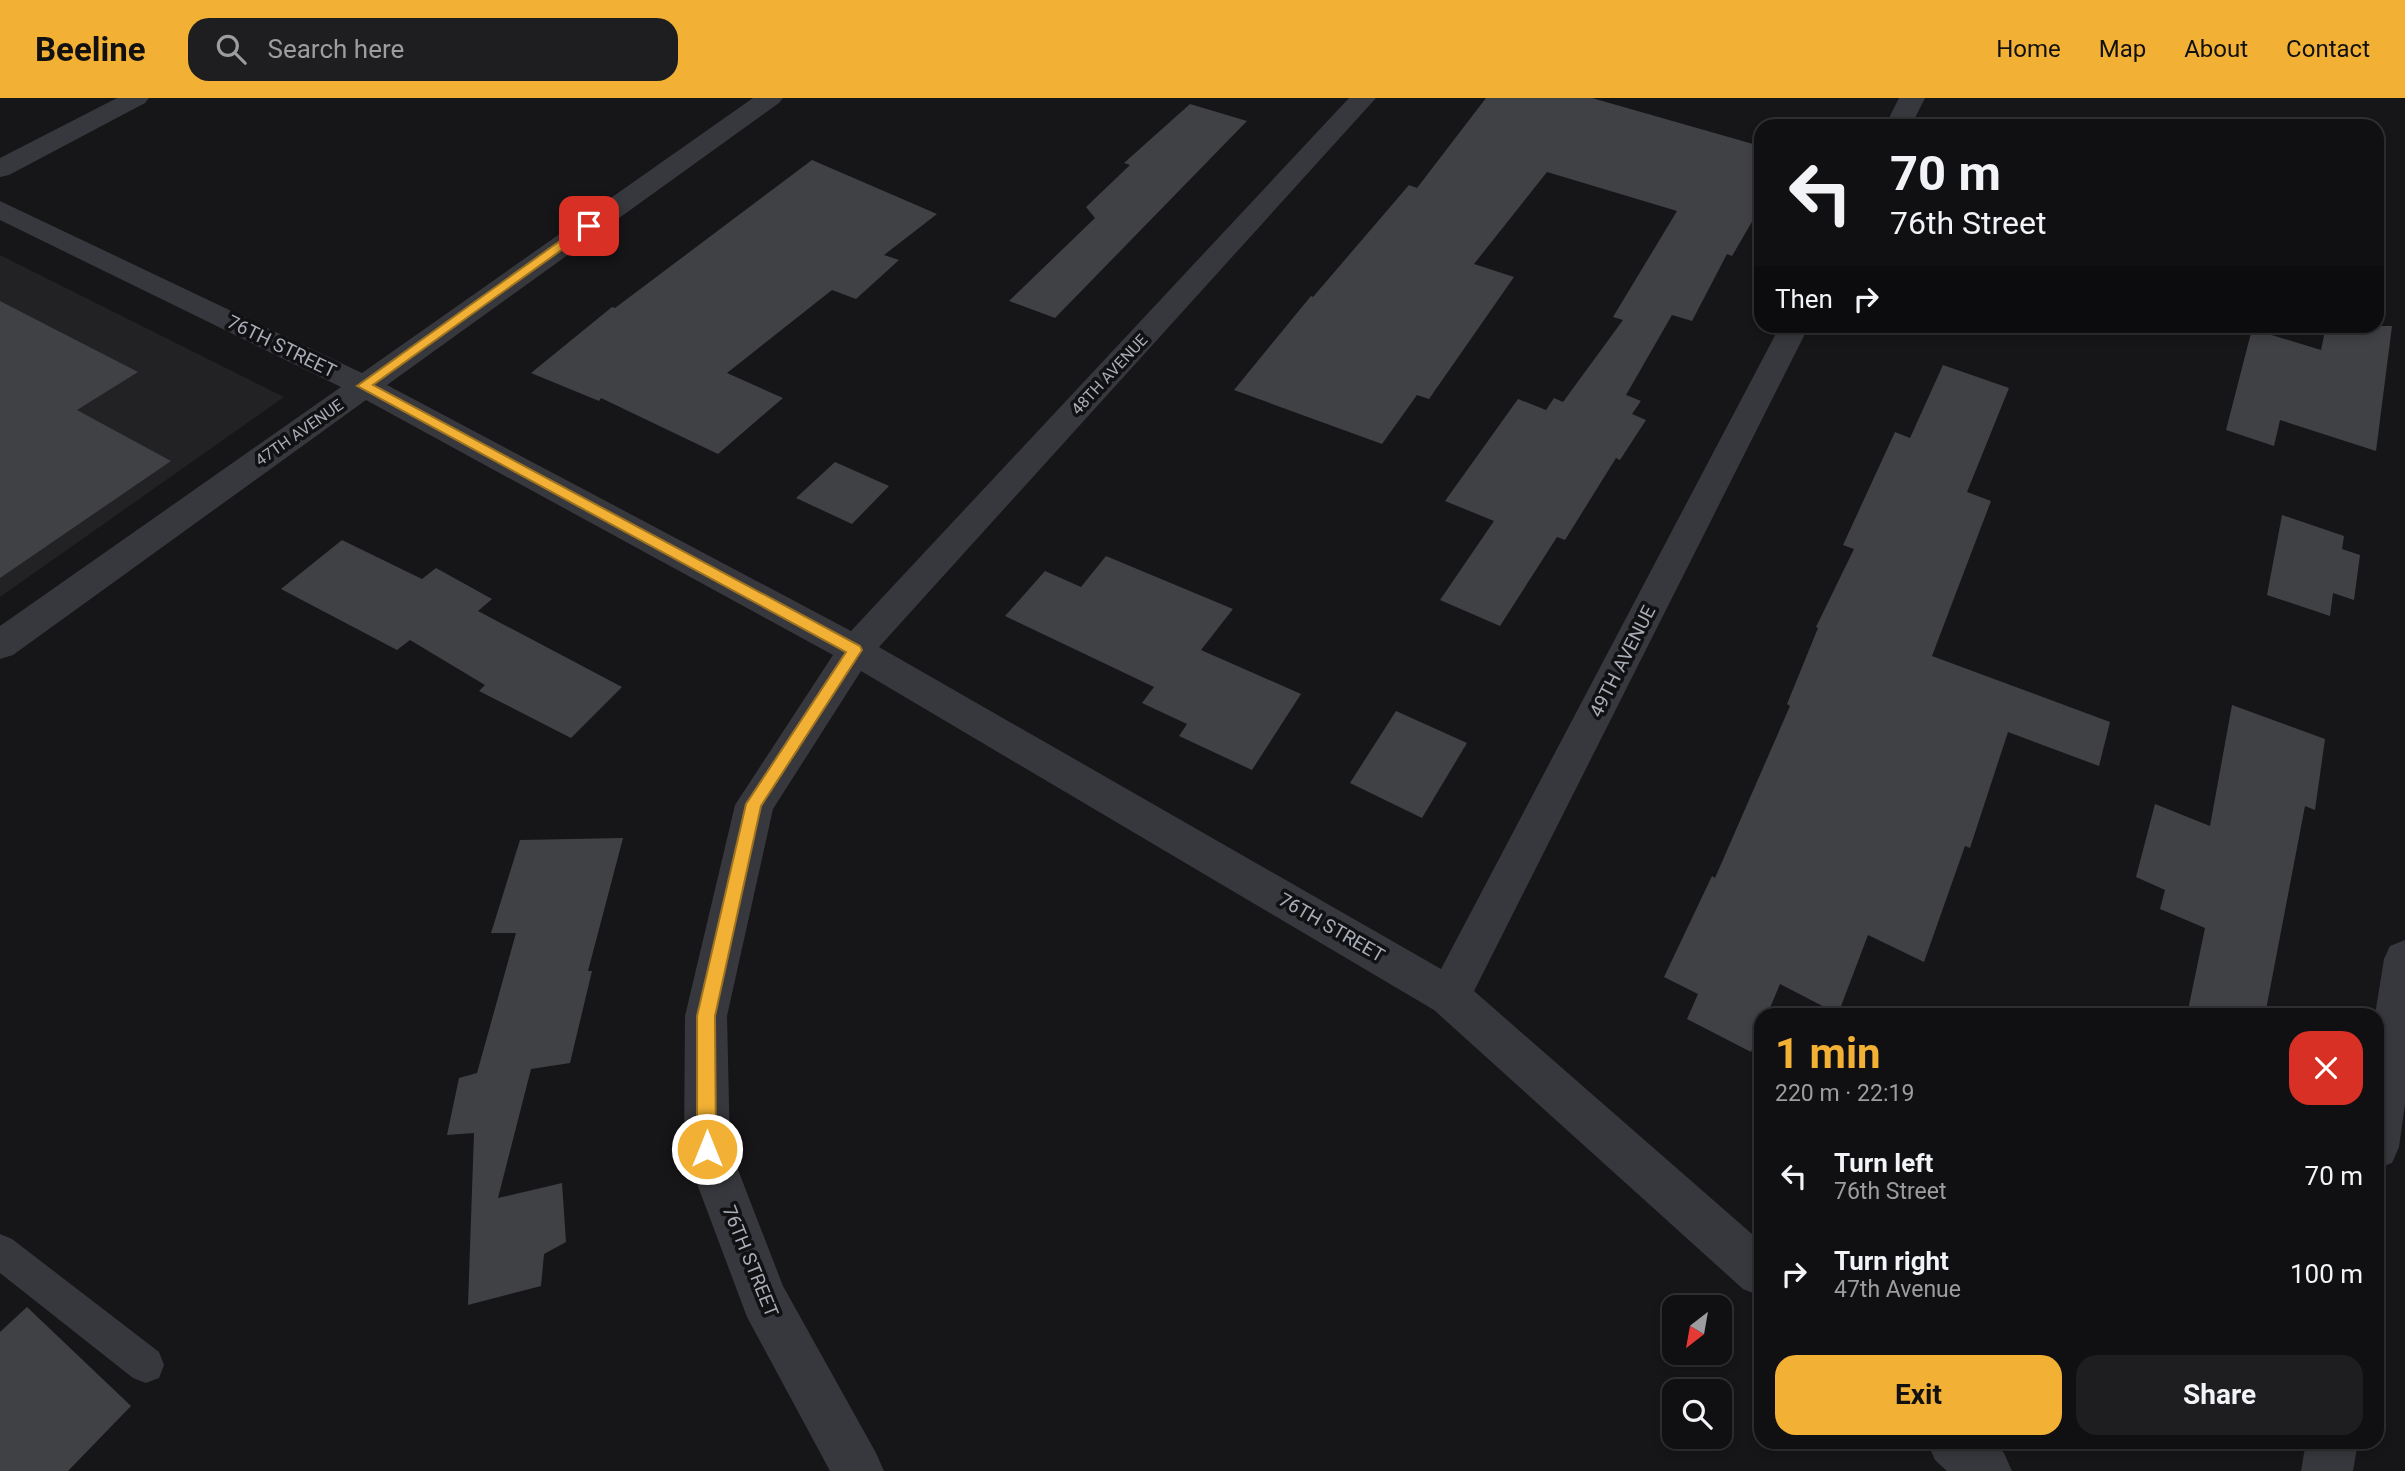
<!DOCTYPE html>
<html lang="en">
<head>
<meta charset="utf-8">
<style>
  body { margin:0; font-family:Roboto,sans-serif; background:#1e1e20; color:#f1f3f6; height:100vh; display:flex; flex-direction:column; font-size:26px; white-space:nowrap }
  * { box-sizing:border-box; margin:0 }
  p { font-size:23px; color:#9c9d9f }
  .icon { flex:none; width:38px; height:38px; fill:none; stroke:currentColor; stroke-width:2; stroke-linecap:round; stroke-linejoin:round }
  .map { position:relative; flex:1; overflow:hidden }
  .side { position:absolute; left:1754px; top:910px; width:630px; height:441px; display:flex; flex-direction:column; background:#101012; border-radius:21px; box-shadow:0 4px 10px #0003,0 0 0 2px #303032 }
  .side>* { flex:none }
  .banner { position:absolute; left:1754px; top:21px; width:630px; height:214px; border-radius:21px; box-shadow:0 4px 10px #0003,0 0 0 2px #303032; background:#101012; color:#f1f3f6; overflow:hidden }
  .needle { width:46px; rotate:211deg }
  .buttons { position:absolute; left:1662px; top:1197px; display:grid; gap:14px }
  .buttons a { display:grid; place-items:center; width:70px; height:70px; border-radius:14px; background:#101012; box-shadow:0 4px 10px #0003,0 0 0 2px #303032; font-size:35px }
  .pin { position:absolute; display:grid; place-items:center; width:60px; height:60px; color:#fff; margin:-30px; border-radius:14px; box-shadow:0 4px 10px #0006 }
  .me { position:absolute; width:77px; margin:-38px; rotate:0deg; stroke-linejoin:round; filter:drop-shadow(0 0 5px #0008) }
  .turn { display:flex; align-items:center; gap:24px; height:147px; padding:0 21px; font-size:32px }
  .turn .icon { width:91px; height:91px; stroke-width:2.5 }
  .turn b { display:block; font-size:49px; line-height:60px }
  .then { display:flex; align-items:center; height:66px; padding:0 21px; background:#0003; gap:14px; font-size:26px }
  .round { display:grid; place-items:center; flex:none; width:74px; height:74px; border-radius:21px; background:#1e1e20 }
  .overview { display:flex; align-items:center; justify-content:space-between; height:119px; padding:0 21px }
  h1 { font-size:42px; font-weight:700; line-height:52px; color:#f2b134 }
  .primary-button { display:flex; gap:14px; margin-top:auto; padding:14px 21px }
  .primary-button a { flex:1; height:80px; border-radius:21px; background:#f2b134; color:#111; font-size:28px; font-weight:700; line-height:80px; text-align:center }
  .primary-button a+a { background:#1e1e20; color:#f1f3f6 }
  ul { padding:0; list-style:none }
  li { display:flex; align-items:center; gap:21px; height:98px; padding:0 21px }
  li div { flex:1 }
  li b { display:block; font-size:26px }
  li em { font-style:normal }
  header { display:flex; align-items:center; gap:42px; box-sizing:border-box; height:98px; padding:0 35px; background:#f2b134; color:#111 }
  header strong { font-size:33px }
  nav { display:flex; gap:38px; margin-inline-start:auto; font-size:24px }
  .search { width:490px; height:63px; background:#1e1e20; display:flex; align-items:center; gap:18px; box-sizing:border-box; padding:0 24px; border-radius:21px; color:#9c9d9f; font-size:26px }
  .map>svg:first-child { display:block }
  .built { fill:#222225 }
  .building { fill:#404145 }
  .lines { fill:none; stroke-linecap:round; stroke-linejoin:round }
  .lane { fill:#37383d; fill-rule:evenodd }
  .street { fill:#37383d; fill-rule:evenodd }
  .route { fill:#f2b134; stroke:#9d7322; stroke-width:2 }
  .labels { text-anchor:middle; stroke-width:7; stroke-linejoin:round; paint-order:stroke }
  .far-street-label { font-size:16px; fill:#a8adb8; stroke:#111113 }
  .street-label { font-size:19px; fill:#a8adb8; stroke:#111113 }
</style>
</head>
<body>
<header>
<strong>Beeline</strong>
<div class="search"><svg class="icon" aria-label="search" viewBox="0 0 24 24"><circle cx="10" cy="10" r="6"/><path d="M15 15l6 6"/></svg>Search here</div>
<nav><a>Home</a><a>Map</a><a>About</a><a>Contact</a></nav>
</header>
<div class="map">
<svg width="2405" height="1373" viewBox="0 0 2405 1373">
  <rect width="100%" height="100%" fill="#161618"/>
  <!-- built -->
  <polygon class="built" points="0,157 284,299 0,499"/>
  <!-- building -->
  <g class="building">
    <polygon points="1486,0 1592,0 1760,48 1760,110 1732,158 1727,156 1692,223 1672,217 1626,297 1641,303 1632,316 1646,322 1620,362 1616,360 1565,442 1557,439 1500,528 1440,502 1494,423 1445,403 1518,301 1546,312 1554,300 1563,304 1623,222 1613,219 1677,113 1547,74 1474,166 1514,179 1429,301 1417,297 1382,346 1234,292 1311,198 1313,199 1409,87 1417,90"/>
    <polygon points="1190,6 1247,23 1055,220 1009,203 1095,120 1086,109 1130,67 1124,65"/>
    <polygon points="812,62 937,116 884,157 899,162 856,201 832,192 727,275 783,300 718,356 601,300 599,303 531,275 612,209 615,210"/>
    <polygon points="0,203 138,274 77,312 171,363 0,480"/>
    <polygon points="2326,228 2392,228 2376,353 2280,322 2274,348 2226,332 2252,231 2321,252"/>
    <polygon points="1943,267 2009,290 1967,394 1991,403 1932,558 2110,624 2099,668 2008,634 1970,750 1965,748 1924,864 1868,837 1838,916 1780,886 1767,917 1760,917 1760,932 1751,954 1687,921 1698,896 1664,879 1712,778 1715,780 1790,608 1787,606 1818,530 1816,529 1854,451 1843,447 1895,334 1910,340"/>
    <polygon points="835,364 889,388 852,426 796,400"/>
    <polygon points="2282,417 2344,438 2342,451 2360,457 2354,502 2333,495 2330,518 2267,497"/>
    <polygon points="342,442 422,481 436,470 492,501 478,513 622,589 571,640 479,593 485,587 410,542 397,552 281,491"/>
    <polygon points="1106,458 1233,511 1201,552 1301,596 1252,672 1179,638 1187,626 1142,605 1154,589 1005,518 1045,473 1081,489"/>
    <polygon points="2232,607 2325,641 2315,712 2305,708 2265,917 2187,917 2205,830 2160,811 2165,792 2136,779 2155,706 2210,728"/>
    <polygon points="1396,613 1467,645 1422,720 1350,685"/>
    <polygon points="623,740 588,873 592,873 570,965 531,971 498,1100 562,1085 566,1144 544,1156 541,1188 468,1207 474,1035 447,1037 459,980 477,975 516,835 491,835 520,742"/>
    <polygon points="27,1209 131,1308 68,1373 0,1373 0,1234"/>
  </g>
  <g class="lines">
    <!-- lane -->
    <polygon class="lane" points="0,1136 12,1141 159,1254 164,1267 159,1280 146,1285 133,1280 0,1175"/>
    <!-- street -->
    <g class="street">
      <polygon points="117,0 149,0 145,5 9,77 0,79 0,60"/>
      <polygon points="753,0 783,0 779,5 387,287 851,533 1349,0 1376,0 879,549 1441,871 1780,228 1809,228 1474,893 1760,1143 1760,1198 1743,1191 1434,912 861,573 773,711 727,918 730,1051 783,1188 876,1355 884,1373 830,1373 747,1219 684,1051 685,918 735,707 833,557 366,302 13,557 0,561 0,528 341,289 0,122 0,103 362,275"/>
      <polygon points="1899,0 1925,0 1911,28 1885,28"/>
      <polygon points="2405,842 2405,1006 2399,1049 2392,1065 2376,1071 2375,917 2384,861 2390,848"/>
      <polygon points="1927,1344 1992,1344 2004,1355 2012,1373 1947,1373 1935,1362"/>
      <polygon points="2306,1344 2358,1344 2353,1373 2301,1373"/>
    </g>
  </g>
  <!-- route -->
  <polygon class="route" points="585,125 595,128 373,287 860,548 862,552 761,708 715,918 716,1051 713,1058 707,1061 700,1058 697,1051 697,918 746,706 846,554 357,288"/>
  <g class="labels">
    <!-- far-street labels -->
    <g class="far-street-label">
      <text transform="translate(1109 276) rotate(-47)" y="6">48TH AVENUE</text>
      <text transform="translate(299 334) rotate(-35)" y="6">47TH AVENUE</text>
    </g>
    <!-- street labels -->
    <g class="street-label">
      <text transform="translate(282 248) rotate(26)" y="7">76TH STREET</text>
      <text transform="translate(1622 563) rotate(-63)" y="7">49TH AVENUE</text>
      <text transform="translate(1332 829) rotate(30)" y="7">76TH STREET</text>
      <text transform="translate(751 1163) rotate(68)" y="7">76TH STREET</text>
    </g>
  </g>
</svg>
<div class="buttons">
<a><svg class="needle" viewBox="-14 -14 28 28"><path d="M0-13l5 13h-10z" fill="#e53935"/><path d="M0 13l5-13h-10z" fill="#9c9d9f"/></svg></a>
<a><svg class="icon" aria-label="search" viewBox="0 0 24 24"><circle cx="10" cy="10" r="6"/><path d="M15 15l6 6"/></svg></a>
</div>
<div class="pin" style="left:589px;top:128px;background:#d93025"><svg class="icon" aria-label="arrive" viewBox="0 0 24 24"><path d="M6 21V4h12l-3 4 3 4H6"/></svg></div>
<svg class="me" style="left:707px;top:1051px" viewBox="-20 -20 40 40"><circle r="17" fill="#f2b134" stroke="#fff" stroke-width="3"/><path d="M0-11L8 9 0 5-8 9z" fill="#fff"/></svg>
<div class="banner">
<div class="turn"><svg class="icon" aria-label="left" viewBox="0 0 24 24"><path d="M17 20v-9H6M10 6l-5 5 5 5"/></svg><div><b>70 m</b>76th Street</div></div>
<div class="then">Then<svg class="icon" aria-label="right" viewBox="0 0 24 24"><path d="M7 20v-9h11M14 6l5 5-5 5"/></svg></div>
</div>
<section class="side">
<div class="overview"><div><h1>1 min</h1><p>220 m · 22:19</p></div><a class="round" style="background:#d93025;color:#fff"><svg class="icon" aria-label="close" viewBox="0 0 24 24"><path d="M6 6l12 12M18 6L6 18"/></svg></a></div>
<ul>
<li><svg class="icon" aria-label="left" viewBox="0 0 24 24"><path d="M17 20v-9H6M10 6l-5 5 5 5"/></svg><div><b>Turn left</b><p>76th Street</p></div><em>70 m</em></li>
<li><svg class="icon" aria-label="right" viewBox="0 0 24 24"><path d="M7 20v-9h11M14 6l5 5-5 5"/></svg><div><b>Turn right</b><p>47th Avenue</p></div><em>100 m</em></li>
</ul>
<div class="primary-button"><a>Exit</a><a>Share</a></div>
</section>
</div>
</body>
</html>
